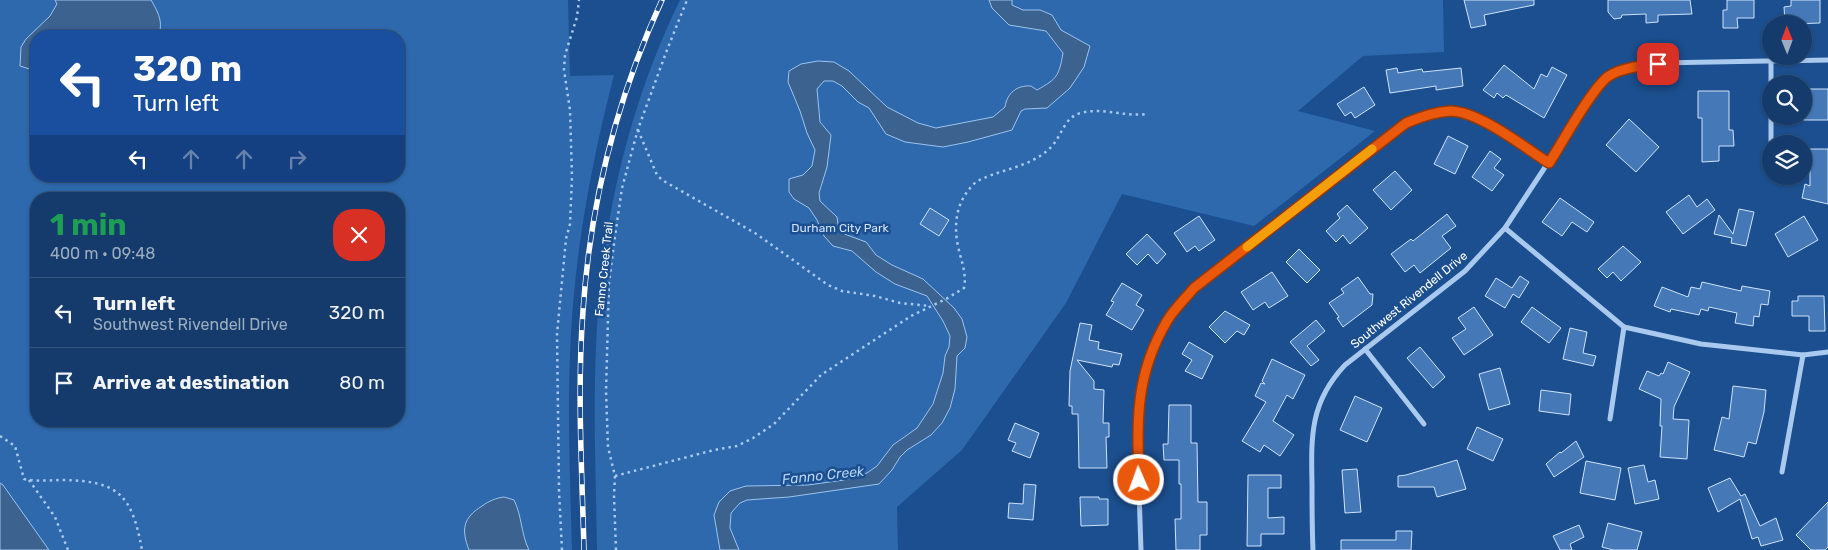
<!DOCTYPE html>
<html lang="en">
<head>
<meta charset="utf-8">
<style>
  body { margin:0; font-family:Rubik,sans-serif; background:#214673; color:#f1f3f6; height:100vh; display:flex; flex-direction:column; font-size:19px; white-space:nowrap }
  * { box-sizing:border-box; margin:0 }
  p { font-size:16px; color:#9dadc1 }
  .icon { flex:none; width:28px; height:28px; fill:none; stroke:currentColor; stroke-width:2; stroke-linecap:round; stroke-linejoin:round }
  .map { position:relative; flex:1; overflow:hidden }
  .panel { position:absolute; left:30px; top:192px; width:375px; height:235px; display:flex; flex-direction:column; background:#143b6b; border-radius:20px; box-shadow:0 1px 4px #0004,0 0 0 1px #33557e }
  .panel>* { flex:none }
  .guide { position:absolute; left:30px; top:30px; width:375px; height:152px; border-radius:20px; box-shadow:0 1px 4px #0004,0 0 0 1px #33557e; background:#1a4fa0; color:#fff; overflow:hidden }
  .needle { width:32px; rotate:359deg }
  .buttons { position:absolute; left:1762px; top:15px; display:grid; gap:10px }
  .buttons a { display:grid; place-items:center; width:50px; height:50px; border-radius:50%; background:#143b6b; box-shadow:0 1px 4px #0004,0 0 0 1px #33557e; font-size:25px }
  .pin { position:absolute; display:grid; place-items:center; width:42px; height:42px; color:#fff; margin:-21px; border-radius:10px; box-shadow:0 2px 8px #0006 }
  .me { position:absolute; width:55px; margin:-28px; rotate:358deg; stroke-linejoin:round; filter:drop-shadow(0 0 4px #0008) }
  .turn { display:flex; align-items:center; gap:18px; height:105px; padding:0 20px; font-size:22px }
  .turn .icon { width:65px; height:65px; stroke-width:2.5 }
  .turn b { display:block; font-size:35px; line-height:42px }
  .lanes { display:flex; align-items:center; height:48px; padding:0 20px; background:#0003; justify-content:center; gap:25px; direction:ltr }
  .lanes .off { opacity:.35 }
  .round { display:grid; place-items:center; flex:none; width:52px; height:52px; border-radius:20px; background:#214673 }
  .head { display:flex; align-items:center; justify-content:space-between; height:85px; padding:0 20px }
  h1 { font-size:30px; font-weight:700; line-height:38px; color:#1e9e55 }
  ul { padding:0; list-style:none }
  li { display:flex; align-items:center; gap:15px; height:70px; padding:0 20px; border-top:1px solid #33557e }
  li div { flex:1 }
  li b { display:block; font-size:19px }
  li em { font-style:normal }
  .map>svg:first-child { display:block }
  .green { fill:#2e69ad; fill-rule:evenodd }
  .water { fill:#3c6290; stroke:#9cc4f0 }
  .building { fill:#4478b7; stroke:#cfe3fa }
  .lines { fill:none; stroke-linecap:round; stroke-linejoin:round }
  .path { stroke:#a9c9ee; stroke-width:2.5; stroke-dasharray:2.5 4; stroke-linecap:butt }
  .street { stroke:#a9c9ee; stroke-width:5 }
  .rail-casing { stroke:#fff; stroke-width:5.5 }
  .rail { stroke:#1b4f8f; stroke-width:4; stroke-dasharray:11; stroke-linecap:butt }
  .route-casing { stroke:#983908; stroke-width:12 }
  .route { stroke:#ea580c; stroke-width:9 }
  .slow { stroke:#f59e0b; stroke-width:9 }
  .labels { text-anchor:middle; stroke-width:5; stroke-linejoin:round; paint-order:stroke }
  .park-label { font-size:12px; fill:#cfe3fa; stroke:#1b4f8f }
  .street-label { font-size:12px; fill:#fff; stroke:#1b4f8f }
  .water-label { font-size:14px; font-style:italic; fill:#b5d3f5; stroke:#1b4f8f }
</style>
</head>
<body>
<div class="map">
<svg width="1828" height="550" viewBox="0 0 1828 550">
  <rect width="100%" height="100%" fill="#1b4f8f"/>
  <!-- green -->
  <g class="green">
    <path d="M0,0H568L570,76L614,75C592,160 576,246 571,333C567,405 570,478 572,550H0V487L3,485L0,483ZM36,36H399V176H36ZM36,199H399V421H36Z"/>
    <path d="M680,0H1443L1444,52L1363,56L1298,111L1375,131L1254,226L1122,194L1066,303L962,450L897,507L898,550H597C596,482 593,414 596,346C601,226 627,109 680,0Z"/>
  </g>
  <!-- water -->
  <g class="water">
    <path d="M55,0H151C158,12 164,23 158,36H36V71L20,66L21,47L26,39L50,16L57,4Z"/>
    <path d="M989,0H1012V5L1023,10H1040L1052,15L1061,30L1090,46L1084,67L1070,88L1047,108L1025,109L1021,111L1012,130L968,142L943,147L905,142L886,134L869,108L858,102L842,86L833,81H824L817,89L820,122L831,135L827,167L819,193L820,201L837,217L839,232L866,242L876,255L892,265L923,279L954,308L962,319L967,337L965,348L957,356L955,389L950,408L942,423L931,435L907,450L900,457L892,470L879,484L789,497L747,500L740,503L731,513L730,528L739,550H720L714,515L719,502L730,491L746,486L808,485L844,480L867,473L877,466L893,445L917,428L933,404L943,373L945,356L949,347L950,336L943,321L927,296L895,284L876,272L852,251L833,246L824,236L817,220L809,208L794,199L789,192V179L803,175L812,166L815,150L807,133L800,111L788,82L789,71L801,64L818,61L834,62L849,71L887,107L918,123L936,128L993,117L1005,107C1007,93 1017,85 1031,86L1037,90C1057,79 1059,76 1063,53L1046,31L1009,25L992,8Z"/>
    <polygon points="0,483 3,485 49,550 0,550"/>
    <path d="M504,497L514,500C522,516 521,534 529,550H469C461,529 463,518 482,506C489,501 496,498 504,497Z"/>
  </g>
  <!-- building -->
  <g class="building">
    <polygon points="1464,0 1534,0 1534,5 1484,15 1486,25 1471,28"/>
    <polygon points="1608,0 1690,0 1692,14 1658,15 1658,22 1646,23 1646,14 1622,15 1621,18 1614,19 1608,12"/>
    <polygon points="1727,0 1754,0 1754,18 1737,18 1738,28 1723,28 1723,10 1727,10"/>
    <polygon points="1791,0 1820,0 1820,23 1792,24 1792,22 1785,22 1784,7 1791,6"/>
    <polygon points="1504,65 1534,89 1541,74 1547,77 1552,67 1567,75 1544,118 1506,95 1503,98 1497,93 1494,98 1483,90"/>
    <polygon points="1397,68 1398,73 1422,69 1423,72 1461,68 1463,86 1436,90 1436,86 1390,93 1386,70"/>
    <polygon points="1364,87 1375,105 1355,118 1351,112 1345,116 1337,104"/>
    <rect x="1804" y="89" width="24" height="31"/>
    <polygon points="1698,91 1729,91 1729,130 1733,130 1734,146 1719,146 1719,161 1702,162 1702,118 1698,118"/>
    <polygon points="1629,119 1659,147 1636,172 1606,145"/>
    <polygon points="1448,136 1468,146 1455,174 1434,164"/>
    <polygon points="1810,149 1828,149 1828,204 1802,198 1805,184 1810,186"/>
    <polygon points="1490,151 1501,159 1494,168 1504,175 1492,191 1472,177"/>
    <polygon points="1395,171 1412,190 1391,210 1373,190"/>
    <polygon points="1689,195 1697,207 1707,199 1715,210 1683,234 1666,212"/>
    <polygon points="1560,198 1594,222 1587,232 1572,222 1562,236 1542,222"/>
    <polygon points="1347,205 1368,228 1350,244 1343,235 1336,242 1326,231 1340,218 1337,214"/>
    <polygon points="930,208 949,220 939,236 920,224"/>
    <polygon points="1739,209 1754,212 1746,246 1731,243 1732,238 1714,234 1719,215 1733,234"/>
    <polygon points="1447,214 1456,226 1442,236 1451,248 1420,273 1414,265 1405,272 1391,254 1411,239 1413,241"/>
    <polygon points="1199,216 1215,240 1199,251 1195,246 1187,252 1174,233"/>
    <polygon points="1804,216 1818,240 1788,257 1775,234"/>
    <polygon points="1147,234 1166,254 1157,264 1148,254 1137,265 1126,254"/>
    <polygon points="1623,246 1641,262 1621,281 1613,272 1607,278 1598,269"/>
    <polygon points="1299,249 1320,270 1307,283 1286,262"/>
    <polygon points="1272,272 1288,296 1269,308 1265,302 1253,310 1241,292"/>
    <polygon points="1520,276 1529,282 1519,298 1513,294 1505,308 1485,296 1496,278 1512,288"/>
    <polygon points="1358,277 1370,294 1373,294 1372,305 1343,327 1337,318 1339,317 1329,303 1344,293 1341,289"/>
    <polygon points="1702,282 1741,291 1742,286 1770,291 1768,305 1761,304 1759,317 1754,316 1753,326 1735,323 1737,313 1709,307 1708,311 1701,309 1699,315 1671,309 1670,312 1654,306 1662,287 1688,297 1691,287 1700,289"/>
    <polygon points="1122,283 1142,295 1136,305 1144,310 1132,330 1106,315 1114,302 1111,301"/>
    <polygon points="1798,296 1824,296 1825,331 1809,331 1809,316 1792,316 1792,301 1798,301"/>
    <polygon points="1474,307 1493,335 1464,355 1452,338 1466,329 1458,318"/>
    <polygon points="1532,307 1561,328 1549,343 1521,322"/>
    <polygon points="1225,311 1250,325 1244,335 1237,331 1225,343 1209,327"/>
    <polygon points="1316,320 1325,331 1307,346 1319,360 1311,366 1290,342"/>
    <polygon points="1080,323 1092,325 1089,340 1099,342 1098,349 1122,354 1119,365 1113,364 1112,367 1077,360 1094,381 1094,389 1104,390 1103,423 1109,423 1109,437 1106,437 1107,468 1079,468 1078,414 1072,414 1072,406 1069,406 1070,371"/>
    <polygon points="1570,328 1587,332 1583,353 1596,356 1593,366 1563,359"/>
    <polygon points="1189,342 1213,356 1202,379 1185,371 1192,360 1182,354"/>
    <polygon points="1420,347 1445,377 1433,388 1407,358"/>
    <polygon points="1272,359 1305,375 1293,399 1287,395 1273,421 1294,435 1280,456 1264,445 1260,452 1242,441 1266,402 1255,396 1261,383 1265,384 1262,381"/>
    <polygon points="1668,362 1690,372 1674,407 1673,419 1689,420 1687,459 1660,457 1662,426 1660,426 1661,399 1639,389 1647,371 1659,376 1661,373 1663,374"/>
    <polygon points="1500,368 1510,404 1489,410 1479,374"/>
    <polygon points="1733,386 1766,390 1764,412 1756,444 1748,442 1744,457 1714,450 1722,417 1729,419"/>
    <polygon points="1541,390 1571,394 1569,415 1539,411"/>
    <polygon points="1355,396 1382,408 1367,442 1340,430"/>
    <polygon points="1169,405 1191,405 1191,443 1197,443 1198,502 1207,502 1207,535 1200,535 1200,550 1176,550 1175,519 1181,519 1181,484 1179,484 1179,460 1164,460 1163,444 1168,444"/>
    <polygon points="1015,423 1039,433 1030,458 1012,451 1016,443 1008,440"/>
    <polygon points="1477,427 1503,439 1493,461 1467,449"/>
    <polygon points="1576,441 1584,457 1554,477 1546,464 1560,452 1561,453"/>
    <polygon points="1457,460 1466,489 1437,497 1434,487 1398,487 1398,476 1406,475"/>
    <polygon points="1586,461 1621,468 1615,500 1580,493"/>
    <polygon points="1644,465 1648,482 1655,480 1659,499 1635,504 1628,468"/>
    <polygon points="1357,469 1361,512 1345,513 1342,470"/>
    <polygon points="1248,475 1281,475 1281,488 1268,488 1268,518 1284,517 1284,534 1261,534 1261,546 1247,546"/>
    <polygon points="1730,478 1741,496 1745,494 1760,526 1776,518 1783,540 1761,546 1758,537 1752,539 1740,499 1718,512 1708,488"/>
    <polygon points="1024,484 1036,485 1033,520 1008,518 1009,503 1023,504"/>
    <polygon points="1080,497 1099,497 1099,499 1108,499 1108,525 1081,526"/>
    <polygon points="1828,502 1828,547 1825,550 1811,550 1796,535"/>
    <polygon points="1608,523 1642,532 1637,550 1613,550 1602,547"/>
    <polygon points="1579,525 1584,537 1570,544 1572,550 1560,550 1553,536"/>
    <polygon points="1396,531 1412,531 1411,550 1341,550 1341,540 1396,540"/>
  </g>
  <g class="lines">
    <!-- path -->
    <g class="path">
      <polyline points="638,130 657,175 662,180 755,233 828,285 842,291 875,296 900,303 930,306"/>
      <path d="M0,436L15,446L24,479C36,482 50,480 63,480C120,481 132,496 142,550"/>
      <path d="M615,476L714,450L737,446L753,438L774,424L821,375L911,316L946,299L964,288C967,273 961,261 958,246C953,222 957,199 976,182C999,169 1029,168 1049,149C1062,138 1063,117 1081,113C1102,107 1124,117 1146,114"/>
      <polyline points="29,480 55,517 68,550"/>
      <polyline points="562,550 559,491 557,334 566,239 570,224 572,177 570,110 564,70 565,55 577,17 579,0"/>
      <polyline points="616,550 614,496 615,476 608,447 606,391 609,283 615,236 622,188 638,129 667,50 687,0"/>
    </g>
    <!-- street -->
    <g class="street">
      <polyline points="1771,61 1771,156"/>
      <polyline points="1505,228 1624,327 1701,344 1803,355 1828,352"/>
      <polyline points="1365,349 1424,424"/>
      <polyline points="1610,419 1624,327"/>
      <polyline points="1782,472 1803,355"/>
      <path d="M1141,550L1137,432L1138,404L1142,377L1151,351L1168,319L1194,288L1405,123C1420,117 1434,111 1450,111C1479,111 1525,147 1549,163"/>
      <path d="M1313,550C1312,528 1312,506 1312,484C1311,436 1310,402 1345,365L1465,271L1505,228L1590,99L1607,77L1618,72L1658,63L1828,60"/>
    </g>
    <!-- rail casing -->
    <g class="rail-casing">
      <path id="rail" d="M584,550C582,471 577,390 583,311C590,204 617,98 662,0"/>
    </g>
    <!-- rail -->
    <use href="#rail" class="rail"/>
  </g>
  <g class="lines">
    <!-- route casing -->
    <g class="route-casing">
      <path id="route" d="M1139,480C1137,420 1135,375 1167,321C1174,309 1185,299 1194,288L1406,123C1420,117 1434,112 1450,111C1479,111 1525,148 1549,163C1561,145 1593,86 1609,76C1623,67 1642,66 1658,64"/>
    </g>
    <!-- route -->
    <use href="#route" class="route"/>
    <!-- slow -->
    <polyline class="slow" points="1247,247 1372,149"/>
  </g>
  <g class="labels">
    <!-- park labels -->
    <g class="park-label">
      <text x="840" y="232">Durham City Park</text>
    </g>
    <!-- street labels -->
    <g class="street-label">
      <text transform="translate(604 269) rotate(-84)" y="4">Fanno Creek Trail</text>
      <text transform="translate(1409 300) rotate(-39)" y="4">Southwest Rivendell Drive</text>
    </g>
    <!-- water labels -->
    <g class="water-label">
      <text transform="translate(823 475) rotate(-6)" y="5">Fanno Creek</text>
    </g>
  </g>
</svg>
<div class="buttons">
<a><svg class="needle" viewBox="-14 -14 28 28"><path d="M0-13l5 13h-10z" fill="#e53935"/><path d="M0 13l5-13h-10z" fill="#9dadc1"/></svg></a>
<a><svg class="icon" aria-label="search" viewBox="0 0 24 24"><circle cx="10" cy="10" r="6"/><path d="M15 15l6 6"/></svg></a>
<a><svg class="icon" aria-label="layers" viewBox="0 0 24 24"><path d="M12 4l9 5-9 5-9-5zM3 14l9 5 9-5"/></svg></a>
</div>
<div class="pin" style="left:1658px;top:64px;background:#d93025"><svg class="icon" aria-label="arrive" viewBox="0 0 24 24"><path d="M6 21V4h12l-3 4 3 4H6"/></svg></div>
<svg class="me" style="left:1139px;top:480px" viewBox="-20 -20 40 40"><circle r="17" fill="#ea580c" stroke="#fff" stroke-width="3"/><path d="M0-11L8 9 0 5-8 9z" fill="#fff"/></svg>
<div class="guide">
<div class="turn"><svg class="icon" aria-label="left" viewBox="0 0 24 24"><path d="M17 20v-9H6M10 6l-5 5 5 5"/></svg><div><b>320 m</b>Turn left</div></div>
<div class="lanes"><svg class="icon" aria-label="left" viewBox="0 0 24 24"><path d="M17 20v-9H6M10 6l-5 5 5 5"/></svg><svg class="icon off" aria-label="ahead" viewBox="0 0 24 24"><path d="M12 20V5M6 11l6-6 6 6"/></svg><svg class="icon off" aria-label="ahead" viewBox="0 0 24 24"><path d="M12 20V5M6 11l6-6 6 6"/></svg><svg class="icon off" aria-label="right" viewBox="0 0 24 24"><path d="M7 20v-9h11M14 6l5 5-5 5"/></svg></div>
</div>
<section class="panel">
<div class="head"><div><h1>1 min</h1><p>400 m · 09:48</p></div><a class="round" style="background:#d93025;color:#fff"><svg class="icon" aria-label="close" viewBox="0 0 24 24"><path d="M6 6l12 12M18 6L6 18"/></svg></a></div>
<ul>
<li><svg class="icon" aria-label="left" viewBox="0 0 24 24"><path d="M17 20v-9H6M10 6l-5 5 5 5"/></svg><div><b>Turn left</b><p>Southwest Rivendell Drive</p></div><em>320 m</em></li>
<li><svg class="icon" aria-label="arrive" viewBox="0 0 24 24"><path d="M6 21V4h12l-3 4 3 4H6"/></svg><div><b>Arrive at destination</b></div><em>80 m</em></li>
</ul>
</section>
</div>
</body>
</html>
